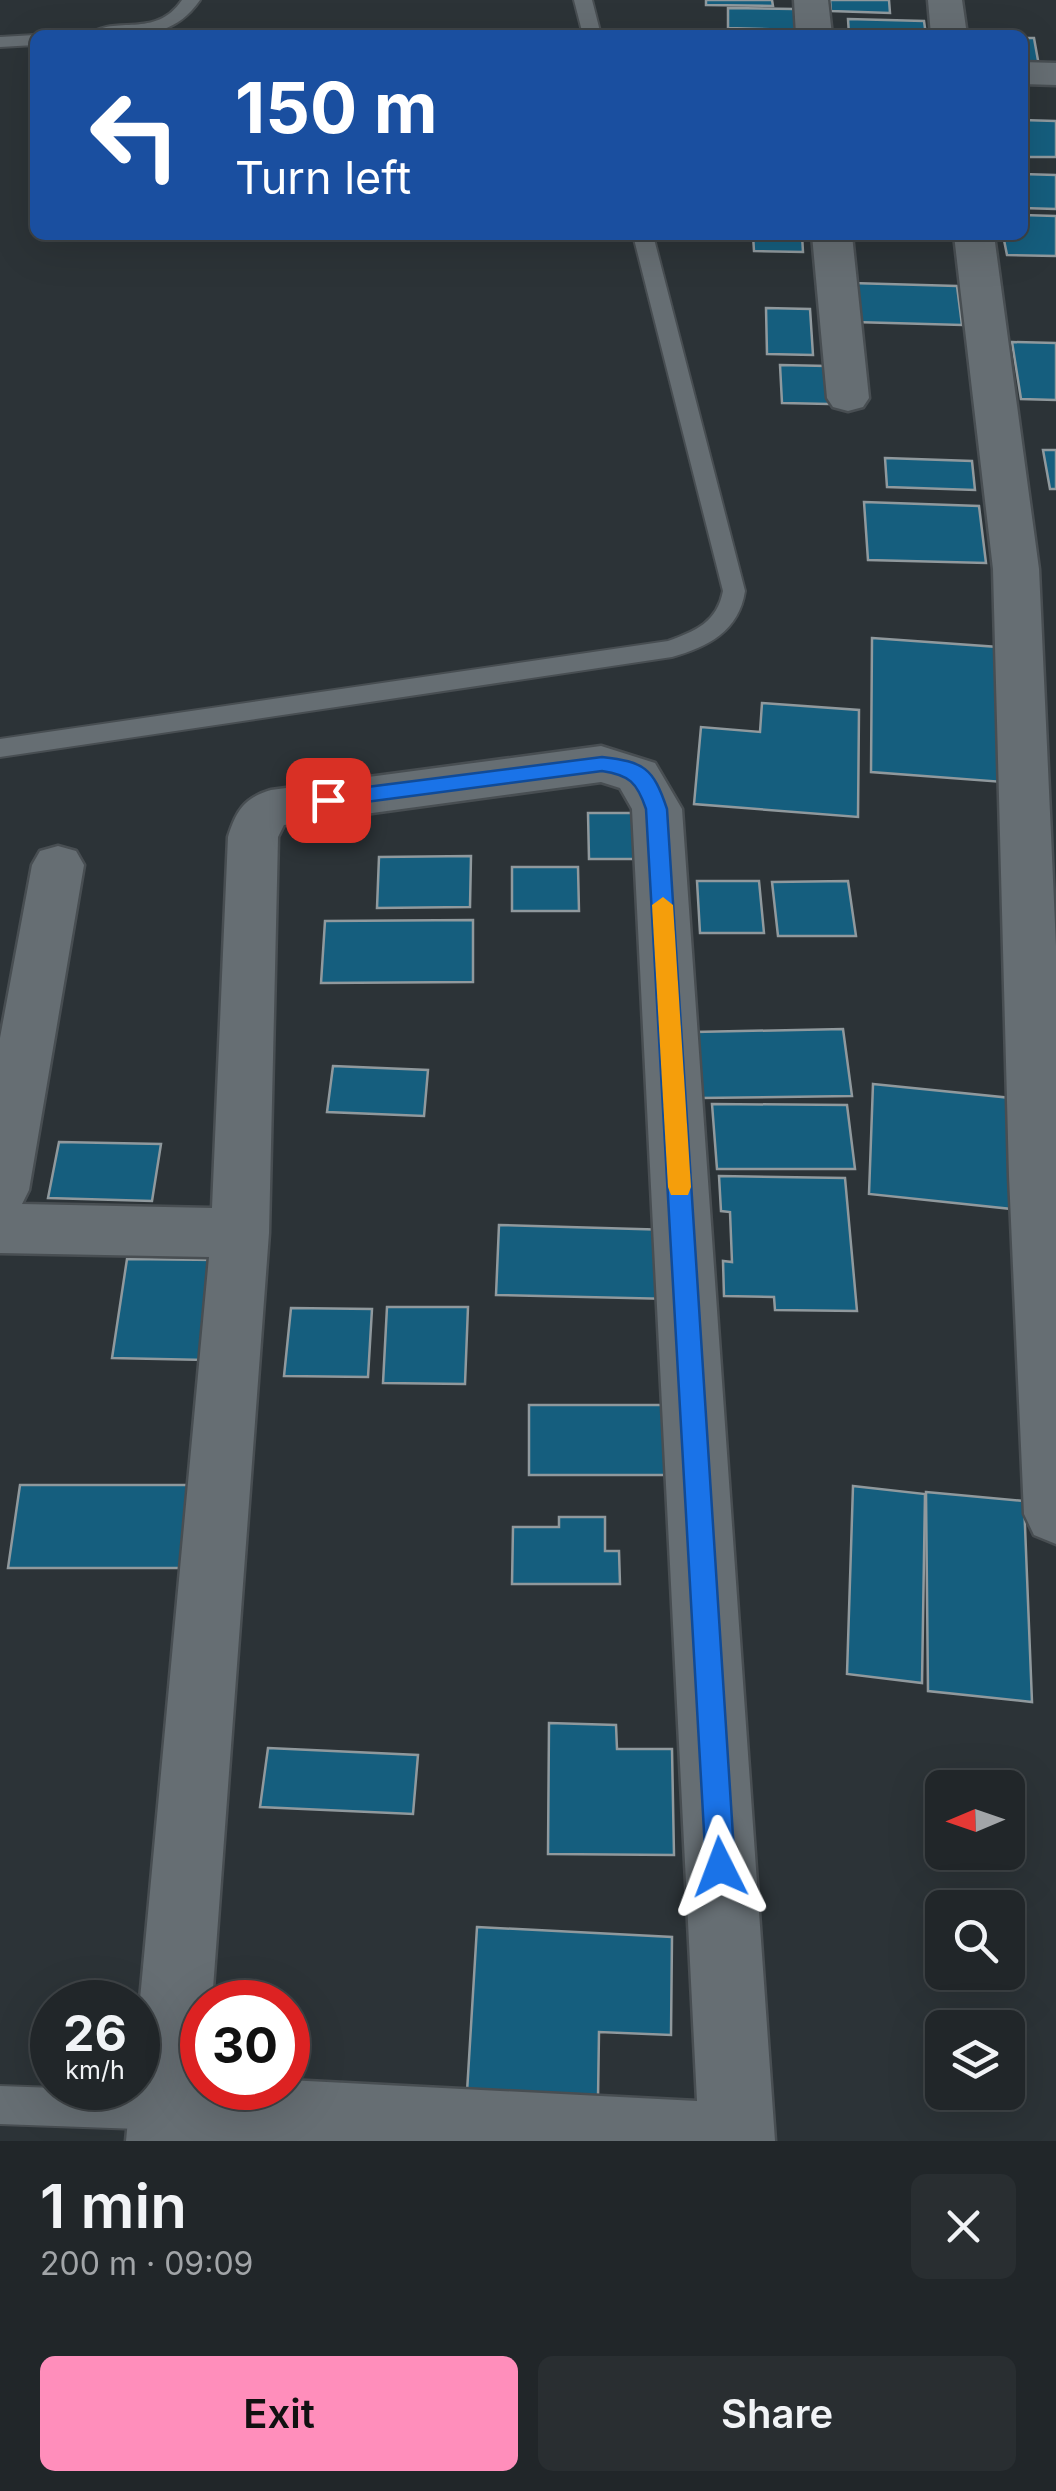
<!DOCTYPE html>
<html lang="en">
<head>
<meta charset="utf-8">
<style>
  body { margin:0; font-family:Inter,sans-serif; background:#292e31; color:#f1f3f6; height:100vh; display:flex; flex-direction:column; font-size:38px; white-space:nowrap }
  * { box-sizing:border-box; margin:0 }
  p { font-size:32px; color:#a2a5a8 }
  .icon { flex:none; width:55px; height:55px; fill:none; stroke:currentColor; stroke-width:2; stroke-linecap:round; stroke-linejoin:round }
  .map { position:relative; height:2141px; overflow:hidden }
  .drawer { display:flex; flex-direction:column; background:#212629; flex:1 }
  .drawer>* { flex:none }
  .hud { position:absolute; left:30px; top:30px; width:998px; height:210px; border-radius:15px; box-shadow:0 10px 40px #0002,0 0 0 2px #3e4346; background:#1a4fa0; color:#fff; overflow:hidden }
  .needle { width:65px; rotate:268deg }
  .tools { position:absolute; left:925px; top:1770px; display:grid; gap:20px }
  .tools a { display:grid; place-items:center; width:100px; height:100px; border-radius:15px; background:#212629; box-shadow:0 10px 40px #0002,0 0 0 2px #3e4346; font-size:50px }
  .speed { position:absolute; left:30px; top:1980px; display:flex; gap:20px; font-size:50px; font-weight:700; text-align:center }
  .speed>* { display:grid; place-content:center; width:130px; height:130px; border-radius:50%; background:#212629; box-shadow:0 10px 40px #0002,0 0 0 2px #3e4346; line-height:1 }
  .speed small { font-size:25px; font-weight:400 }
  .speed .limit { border:15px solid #d22; background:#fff; color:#111 }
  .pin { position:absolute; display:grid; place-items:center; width:85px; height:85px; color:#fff; margin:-42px; border-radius:20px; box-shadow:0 5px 15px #0006 }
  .me { position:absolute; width:110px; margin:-55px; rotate:357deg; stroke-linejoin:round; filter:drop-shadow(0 0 8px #0008) }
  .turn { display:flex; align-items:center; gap:35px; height:210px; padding:0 40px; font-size:45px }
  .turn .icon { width:130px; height:130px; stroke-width:2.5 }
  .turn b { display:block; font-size:70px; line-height:85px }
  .round { display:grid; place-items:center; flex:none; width:105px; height:105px; border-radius:15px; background:#292e31 }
  .overview { display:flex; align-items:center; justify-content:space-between; height:170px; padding:0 40px }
  h1 { font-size:60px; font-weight:600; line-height:75px }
  .action { display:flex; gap:20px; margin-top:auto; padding:20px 40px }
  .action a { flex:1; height:115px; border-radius:15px; background:#ff8ebb; color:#111; font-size:40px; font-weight:600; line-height:115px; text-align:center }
  .action a+a { background:#292e31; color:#f1f3f6 }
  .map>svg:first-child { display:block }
  .building { fill:#155e7e; stroke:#90999d; stroke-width:2.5 }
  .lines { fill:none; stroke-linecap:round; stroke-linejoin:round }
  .service-casing { stroke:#484e52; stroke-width:4 }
  .minor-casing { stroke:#484e52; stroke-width:5 }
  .service { fill:#666e73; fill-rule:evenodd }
  .minor { fill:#666e73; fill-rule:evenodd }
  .route { fill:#1a73e8; stroke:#114b97; stroke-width:2.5 }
  .slow { fill:#f59e0b }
</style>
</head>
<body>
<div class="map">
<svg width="1056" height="2141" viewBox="0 0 1056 2141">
  <rect width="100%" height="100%" fill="#2c3337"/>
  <!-- building -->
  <g class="building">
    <polygon points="706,0 772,0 773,6 706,5"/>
    <polygon points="830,0 889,0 890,13 831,11"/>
    <polygon points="728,8 794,9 795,30 728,28"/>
    <polygon points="848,19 924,21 926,35 849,35"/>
    <polygon points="1022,38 1034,38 1039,66 1022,65"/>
    <polygon points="1022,120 1056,121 1056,157 1022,157"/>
    <polygon points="1022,174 1056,175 1056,209 1022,208"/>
    <polygon points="1022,215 1056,216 1056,256 1007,255 1003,235 1022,235"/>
    <polygon points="753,235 802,235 803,252 754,251"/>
    <polygon points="851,283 957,286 962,325 854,322"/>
    <polygon points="766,308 810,309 813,355 767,354"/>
    <polygon points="1012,342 1056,343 1056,400 1021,399"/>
    <polygon points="780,365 827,366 829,404 782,403"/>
    <polygon points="1043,450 1056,450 1056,489 1050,489"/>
    <polygon points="885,458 972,461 975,490 887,487"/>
    <polygon points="864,502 979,506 986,563 868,560"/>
    <polygon points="872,638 998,647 1003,782 871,772"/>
    <polygon points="762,703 859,710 858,817 694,804 701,727 760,732"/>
    <polygon points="588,813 646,813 649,859 589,859"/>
    <polygon points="471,856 470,907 377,908 379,857"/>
    <polygon points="512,867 578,867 579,911 512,911"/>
    <polygon points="697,881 759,881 764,933 700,933"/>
    <polygon points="848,881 856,936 778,936 772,882"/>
    <polygon points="473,920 473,982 321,983 325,921"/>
    <polygon points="843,1029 852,1096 700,1098 694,1032"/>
    <polygon points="333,1066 428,1070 424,1116 327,1112"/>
    <polygon points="873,1084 1011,1098 1012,1209 869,1194"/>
    <polygon points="712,1104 847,1105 855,1169 717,1169"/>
    <polygon points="59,1142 161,1144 152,1201 48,1198"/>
    <polygon points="719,1176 845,1178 857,1311 775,1310 774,1297 724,1296 723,1261 732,1262 730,1212 721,1211"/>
    <polygon points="499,1225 671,1230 672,1299 496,1295"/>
    <polygon points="127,1259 218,1260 206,1360 112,1358"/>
    <polygon points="387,1307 468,1307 465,1384 383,1383"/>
    <polygon points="291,1308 372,1309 368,1377 284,1376"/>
    <polygon points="529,1405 680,1405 684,1475 529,1475"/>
    <polygon points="20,1485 191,1485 182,1568 8,1568"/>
    <polygon points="853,1486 925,1494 922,1683 847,1674"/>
    <polygon points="926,1492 1024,1501 1032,1702 928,1691"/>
    <polygon points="559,1517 605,1517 605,1551 619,1551 620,1584 512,1584 513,1527 559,1527"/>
    <polygon points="549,1723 616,1725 617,1749 672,1749 674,1855 548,1854"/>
    <polygon points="268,1748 418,1755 413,1814 260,1807"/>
    <polygon points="477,1927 672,1937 671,2035 599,2032 598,2099 467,2092"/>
  </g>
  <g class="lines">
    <!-- service casing -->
    <g class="service-casing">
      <g id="service">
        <path d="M182,0H200C172,41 132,35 88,35C115,14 155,40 182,0Z"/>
        <polygon points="574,0 592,0 601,35 583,35"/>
        <polygon points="35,35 35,45 0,47 0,37"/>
        <path d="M633,235H653L745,591C739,631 708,647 672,657L0,757V739L668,641C696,631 717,622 723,591Z"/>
        <polygon points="0,2086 166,2092 179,2098 185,2111 179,2124 166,2130 0,2124"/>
      </g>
    </g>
    <!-- minor casing -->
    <g class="minor-casing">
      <g id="minor">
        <polygon points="794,0 828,0 832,35 796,35"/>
        <polygon points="928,0 962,0 967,35 931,35"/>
        <polygon points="1022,62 1056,63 1056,85 1022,84"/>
        <polygon points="812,235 852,235 869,398 863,407 848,411 833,407 827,398"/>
        <polygon points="954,235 994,235 1039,569 1056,946 1056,1544 1034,1535 1024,1514 1009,1176 993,569"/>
        <path d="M601,746L655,763L682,809L775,2141H126L131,2088H138V2021L209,1257L0,1253V1038L32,865L40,851L58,846L76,851L84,865L29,1190L22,1204L212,1208L228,837C236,811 244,798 271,790ZM601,782L620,788L632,809L697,2101L288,2080V2088H202V2002H212L269,1233L278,837L284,825Z"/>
      </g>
    </g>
    <!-- service -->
    <use href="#service" class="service"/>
    <!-- minor -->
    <use href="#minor" class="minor"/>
  </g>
  <!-- route -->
  <path class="route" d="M602,757C644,762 653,767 667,809L735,1867L731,1877L720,1881L710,1877L706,1867L646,809C637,782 629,775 602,771L328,807L318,800L328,792Z"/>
  <!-- slow -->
  <polygon class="slow" points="663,897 673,905 691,1187 688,1195 671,1195 668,1187 652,905"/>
</svg>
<div class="tools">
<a><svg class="needle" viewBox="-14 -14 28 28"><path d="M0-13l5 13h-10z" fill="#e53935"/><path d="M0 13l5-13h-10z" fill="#a2a5a8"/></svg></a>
<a><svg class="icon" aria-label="search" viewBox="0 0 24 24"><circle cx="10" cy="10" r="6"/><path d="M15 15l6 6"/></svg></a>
<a><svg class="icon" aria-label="layers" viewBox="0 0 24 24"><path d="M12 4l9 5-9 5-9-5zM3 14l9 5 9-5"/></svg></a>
</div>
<div class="speed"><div>26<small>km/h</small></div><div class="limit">30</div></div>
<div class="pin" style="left:328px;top:800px;background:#d93025"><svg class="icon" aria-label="arrive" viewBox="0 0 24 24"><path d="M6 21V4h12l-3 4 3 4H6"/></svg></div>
<svg class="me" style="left:720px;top:1867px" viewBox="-20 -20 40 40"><path d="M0-17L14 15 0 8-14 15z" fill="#1a73e8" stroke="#fff" stroke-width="4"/></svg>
<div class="hud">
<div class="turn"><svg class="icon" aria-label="left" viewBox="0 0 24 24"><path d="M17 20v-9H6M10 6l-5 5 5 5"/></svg><div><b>150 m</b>Turn left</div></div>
</div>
</div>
<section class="drawer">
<div class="overview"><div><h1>1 min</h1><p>200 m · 09:09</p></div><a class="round"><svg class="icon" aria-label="close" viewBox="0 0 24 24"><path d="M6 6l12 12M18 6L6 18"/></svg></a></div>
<div class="action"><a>Exit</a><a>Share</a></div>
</section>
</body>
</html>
